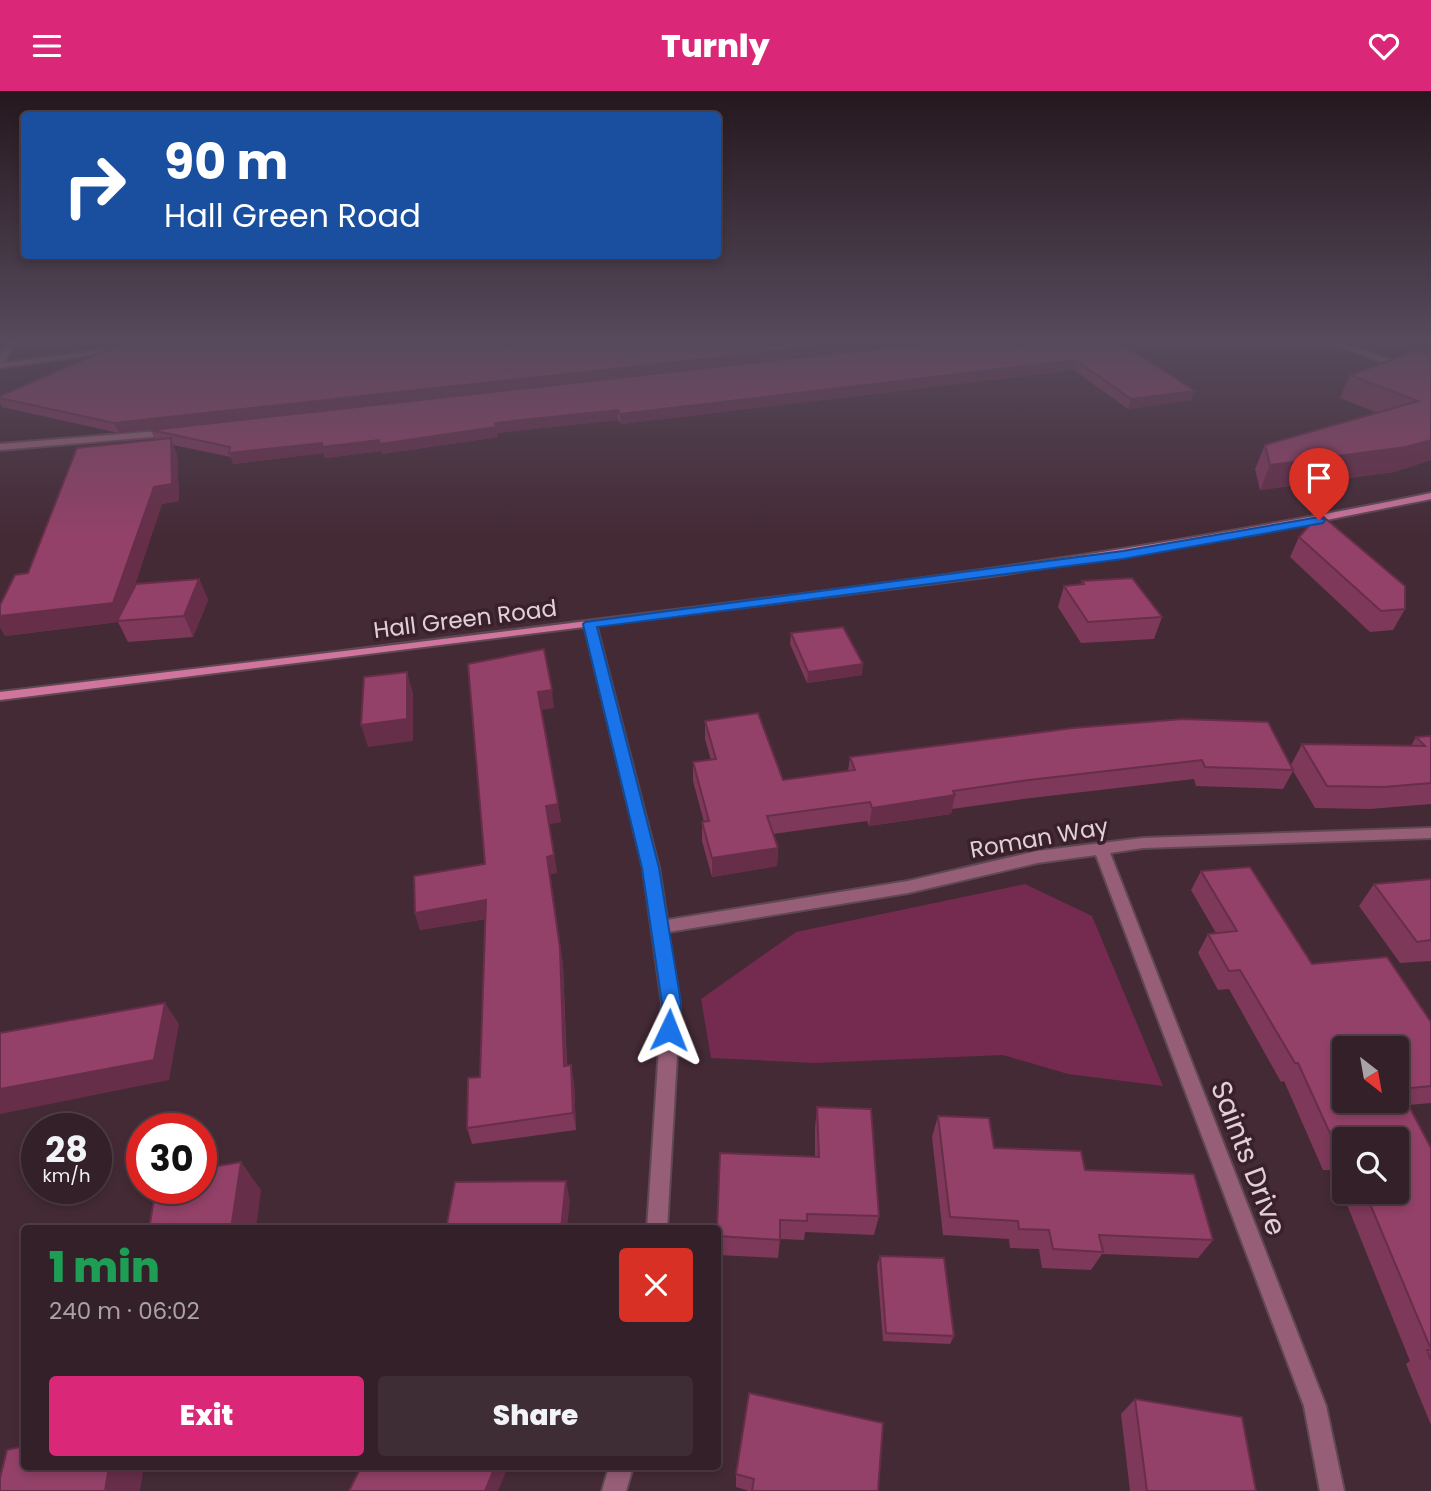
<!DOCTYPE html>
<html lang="en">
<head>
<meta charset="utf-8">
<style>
  body { margin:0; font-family:Poppins,sans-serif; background:#3e2d34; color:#f1f3f6; height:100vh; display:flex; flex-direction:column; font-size:26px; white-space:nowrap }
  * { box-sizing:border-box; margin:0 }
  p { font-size:23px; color:#a9a3a8 }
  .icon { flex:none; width:38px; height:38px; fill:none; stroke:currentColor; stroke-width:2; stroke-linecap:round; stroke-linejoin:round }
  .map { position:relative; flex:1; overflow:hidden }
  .drawer { position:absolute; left:21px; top:1134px; width:700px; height:245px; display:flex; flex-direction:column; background:#332028; border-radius:7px; box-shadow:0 4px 10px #0003,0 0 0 2px #4e3e45 }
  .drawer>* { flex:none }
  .hud { position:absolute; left:21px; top:21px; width:700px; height:147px; border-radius:7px; box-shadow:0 4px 10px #0003,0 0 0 2px #4e3e45; background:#1a4fa0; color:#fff; overflow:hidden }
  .needle { width:46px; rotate:149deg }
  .fabs { position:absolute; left:1332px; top:945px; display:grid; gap:14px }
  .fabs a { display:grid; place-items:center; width:77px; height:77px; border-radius:7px; background:#332028; box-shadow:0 4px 10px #0003,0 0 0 2px #4e3e45; font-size:35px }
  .speed { position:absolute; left:21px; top:1022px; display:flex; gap:14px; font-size:35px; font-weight:700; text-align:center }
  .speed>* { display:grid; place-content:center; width:91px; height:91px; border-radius:50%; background:#332028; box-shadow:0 4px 10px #0003,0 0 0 2px #4e3e45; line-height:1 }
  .speed small { font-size:18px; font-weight:400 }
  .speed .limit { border:10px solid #d22; background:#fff; color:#111 }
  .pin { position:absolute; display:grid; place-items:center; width:60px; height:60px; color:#fff; margin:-72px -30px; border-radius:50% 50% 50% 0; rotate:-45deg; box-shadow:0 0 7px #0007 }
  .pin .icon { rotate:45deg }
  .me { position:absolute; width:77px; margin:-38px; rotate:2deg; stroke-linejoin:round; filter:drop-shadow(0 0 5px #0008) }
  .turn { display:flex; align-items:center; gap:24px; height:147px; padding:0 28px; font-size:32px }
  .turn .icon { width:91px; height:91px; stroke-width:2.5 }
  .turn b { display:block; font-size:49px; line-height:60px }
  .round { display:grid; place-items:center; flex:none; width:74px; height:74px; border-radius:7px; background:#3e2d34 }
  .head { display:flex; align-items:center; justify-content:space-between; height:119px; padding:0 28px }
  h1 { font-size:42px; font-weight:800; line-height:52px; color:#1e9e55 }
  .action { display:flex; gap:14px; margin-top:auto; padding:14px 28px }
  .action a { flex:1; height:80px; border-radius:7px; background:#db2777; color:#fff; font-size:28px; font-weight:800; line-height:80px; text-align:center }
  .action a+a { background:#3e2d34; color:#f1f3f6 }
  header { display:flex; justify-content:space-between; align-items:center; height:91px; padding:0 28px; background:#db2777; color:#fff; font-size:32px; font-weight:800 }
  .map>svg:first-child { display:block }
  .green { fill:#752a4f }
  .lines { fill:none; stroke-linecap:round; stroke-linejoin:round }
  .street-casing { stroke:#604852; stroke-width:4 }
  .secondary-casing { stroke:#604852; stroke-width:4 }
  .street { fill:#975f77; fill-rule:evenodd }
  .secondary { fill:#cf759e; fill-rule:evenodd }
  .wall { fill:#7e3859; fill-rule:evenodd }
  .shaded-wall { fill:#672e49 }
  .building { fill:#934168; stroke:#672e49; stroke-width:2; fill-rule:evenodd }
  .route { fill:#1a73e8; stroke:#114b97; stroke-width:2 }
  .labels { text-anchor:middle; stroke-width:7; stroke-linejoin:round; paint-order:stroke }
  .street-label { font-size:23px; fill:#e1d0d7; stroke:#39202b }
  .near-street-label { font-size:28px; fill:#e1d0d7; stroke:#39202b }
</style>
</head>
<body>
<header><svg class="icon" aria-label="menu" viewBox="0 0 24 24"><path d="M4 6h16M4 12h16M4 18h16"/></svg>Turnly<svg class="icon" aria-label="heart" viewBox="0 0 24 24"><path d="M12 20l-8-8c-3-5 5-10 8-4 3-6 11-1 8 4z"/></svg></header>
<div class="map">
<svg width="1431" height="1400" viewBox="0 0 1431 1400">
  <rect width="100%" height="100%" fill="#442a35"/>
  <!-- green -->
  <polygon class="green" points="1025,793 1092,825 1163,995 1068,983 1003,964 814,972 711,967 701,908 796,841"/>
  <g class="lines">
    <!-- street casing -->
    <g class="street-casing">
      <g id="street">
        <polygon points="9,249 17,249 4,272 119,257 123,259 0,277 0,265"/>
        <polygon points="1322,249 1334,249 1431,284 1431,289"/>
        <polygon points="171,339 174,340 174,344 0,359 0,353"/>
        <polygon points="590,530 596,533 659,777 667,829 908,790 1037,760 1143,747 1431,737 1431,747 1143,757 1110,762 1326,1315 1344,1400 1320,1400 1304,1315 1096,764 1037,772 908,802 668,841 680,912 667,1138 647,1138 662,912 643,777 584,533"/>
        <polygon points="609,1376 633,1376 626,1400 602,1400"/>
      </g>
    </g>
    <!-- secondary casing -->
    <g class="secondary-casing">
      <path id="secondary" d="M1431,402V408L1256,443L993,485L0,609V601C236,573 471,545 707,515C949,485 1191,452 1431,402Z"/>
    </g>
    <!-- street -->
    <use href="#street" class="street"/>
    <!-- secondary -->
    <use href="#secondary" class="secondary"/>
  </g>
  <!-- wall -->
  <g class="wall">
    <polygon points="102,249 1116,249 1191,309 1128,318 1074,279 621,333 618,329 497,342 498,346 382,363 382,360 325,367 324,362 233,373 231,366 173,354 177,364 179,410 162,413 133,499 199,488 208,509 193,546 128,551 118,531 5,545 0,536 0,514 28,482 155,349 151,339 673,281 119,342 2,316 0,312 0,305 121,253"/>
    <polygon points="1430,255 1431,255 1431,369 1394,381 1260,399 1255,378 1265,354 1377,322 1340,307 1350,284 1426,263"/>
    <polygon points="1299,446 1405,518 1393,539 1370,541 1290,466"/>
    <polygon points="1082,490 1162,526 1154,548 1081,552 1058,516 1064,495 1081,493"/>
    <polygon points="791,542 862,584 807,592 790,553"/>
    <polygon points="468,573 554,617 541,618 561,731 549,733 557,782 550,783 563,874 567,974 574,991 576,1039 472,1053 467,1037 480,986 486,828 420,839 415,822 485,773"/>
    <polygon points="705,630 783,689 848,680 850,666 1073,637 1291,674 1302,653 1411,655 1416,646 1431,645 1431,713 1370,718 1315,717 1293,680 1283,698 1196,695 1194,688 1023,708 952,718 951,723 869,735 867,730 773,743 778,757 777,775 712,786 702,750 702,731 704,731 693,690 693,671 711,669 705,648"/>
    <path d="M1201,780L1312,873L1431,931V1012L1409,1014L1431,1057V1334L1406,1273L1410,1270L1333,1079H1323L1284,990L1281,991L1229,898L1218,899L1198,862L1208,843L1216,842L1191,799ZM1344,1048L1396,1101H1344Z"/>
    <polygon points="1431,788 1431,870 1400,872 1359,815 1374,793"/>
    <polygon points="817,1016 879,1125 874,1144 805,1141 804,1149 780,1148 778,1167 718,1164 718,1138 815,1066 815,1037"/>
    <polygon points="938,1025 994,1057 1085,1079 1213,1149 1198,1167 1102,1163 1091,1179 1042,1177 1039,1158 1010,1157 1009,1148 943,1144 932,1046"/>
    <polygon points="880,1165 954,1245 950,1253 883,1250 877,1174"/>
    <polygon points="1135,1308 1256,1400 1130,1400 1121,1323"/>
    <polygon points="736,1383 878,1400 749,1400 736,1396"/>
  </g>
  <!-- shaded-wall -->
  <g class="shaded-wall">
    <polygon points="120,249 151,249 121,253"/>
    <polygon points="879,249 963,249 119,342 114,332"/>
    <polygon points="1076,269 1074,279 621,333 620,323"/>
    <polygon points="1195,300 1191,309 1128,318 1131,308"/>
    <polygon points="618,319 618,329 497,342 498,346 382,363 382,360 325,367 324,362 233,373 229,362 495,332"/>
    <polygon points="171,347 177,364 179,410 162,413 123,530 122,529 117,530 118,531 5,545 0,536 0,525"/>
    <polygon points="1431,349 1431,369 1394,381 1260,399 1270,374"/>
    <polygon points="199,488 208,509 193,546 184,525"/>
    <polygon points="863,573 862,584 807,592 808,581"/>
    <polygon points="407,581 413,602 413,650 368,656 361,634"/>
    <polygon points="552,599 554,617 541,619 538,601"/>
    <polygon points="955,704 951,723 869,735 872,717"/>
    <polygon points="558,713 561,731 549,733 546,715"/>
    <polygon points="778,757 777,775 712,786 712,767"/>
    <polygon points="554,764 557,782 550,783 563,874 567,991 564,975 547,766"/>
    <polygon points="486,809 490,827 420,839 415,822"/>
    <polygon points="165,912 179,933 169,989 0,1023 0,998"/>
    <polygon points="571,974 574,991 576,1039 573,1022"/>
    <polygon points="241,1071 261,1099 256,1138 231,1138"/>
    <polygon points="566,1090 570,1110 567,1138 561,1138"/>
    <polygon points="109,1376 144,1376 140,1400 105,1400"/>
    <polygon points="495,1376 508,1376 498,1400 485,1400"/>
  </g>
  <!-- building -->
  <g class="building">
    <polygon points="143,249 879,249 114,332 0,307 0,305 123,252"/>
    <polygon points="957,249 1116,249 1195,300 1131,308 1076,269 620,323 618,319 495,332 496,336 380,353 379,349 322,356 322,352 229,362 230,356 151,339"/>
    <polygon points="1416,260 1431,265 1431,349 1406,356 1270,374 1265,354 1418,310 1350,284"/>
    <polygon points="171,347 172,393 154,396 113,512 0,525 0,514 15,484 28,482 77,357"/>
    <polygon points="1320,423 1405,495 1405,518 1381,520 1299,446"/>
    <polygon points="1132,487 1162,526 1088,531 1064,495 1084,493 1082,490"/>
    <polygon points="199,488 184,525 117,530 136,493"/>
    <polygon points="843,536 863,573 808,581 791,542"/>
    <polygon points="544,558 552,599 538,601 558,713 546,715 554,764 547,766 560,857 564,975 571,974 573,1022 467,1037 468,987 480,986 486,809 415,822 414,785 485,773 468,573"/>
    <polygon points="407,581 407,628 361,634 364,586"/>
    <polygon points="758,622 783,689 855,679 850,666 1073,637 1183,628 1268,631 1293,679 1205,676 1202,669 1029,689 953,700 955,704 872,717 870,711 767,725 778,757 712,767 702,731 709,730 693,671 716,668 705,630"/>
    <polygon points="1431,645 1431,692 1384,696 1327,695 1302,653 1425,655 1416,646"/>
    <path d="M1250,776L1312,873L1387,866L1431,931V995L1400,998L1431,1057V1258L1365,1101H1396V1048H1344V1062H1339L1298,972H1295L1240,879L1229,880L1208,843L1237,840L1201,780ZM1344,957H1396V1010H1344Z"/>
    <polygon points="1431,788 1431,849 1417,851 1374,793"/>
    <polygon points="165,912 154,969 0,998 0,942"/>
    <polygon points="817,1016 871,1018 879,1125 807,1123 807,1130 780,1129 780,1149 718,1145 718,1138 717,1138 720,1062 819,1066"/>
    <polygon points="938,1025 989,1027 994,1057 1081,1060 1085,1079 1194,1083 1213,1149 1099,1144 1103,1161 1053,1158 1049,1139 1019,1138 1018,1130 950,1126"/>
    <polygon points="241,1071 231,1138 149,1138 156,1097 201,1097 201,1078"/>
    <polygon points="566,1090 561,1138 446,1138 455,1091"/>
    <polygon points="880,1165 944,1167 954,1245 886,1242"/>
    <polygon points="1427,1259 1431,1259 1431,1269"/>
    <polygon points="749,1302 883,1332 878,1400 752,1400 754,1388 736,1383"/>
    <polygon points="1135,1308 1242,1326 1256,1400 1147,1400"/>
    <polygon points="24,1355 24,1376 109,1376 105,1400 0,1400 0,1387 7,1359"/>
    <polygon points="361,1376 495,1376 485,1400 349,1400"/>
  </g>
  <!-- sky -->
  <linearGradient id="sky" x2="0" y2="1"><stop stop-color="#25171d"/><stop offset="0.56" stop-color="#564a5c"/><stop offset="1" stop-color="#564a5c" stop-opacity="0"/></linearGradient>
  <rect width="1431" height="445" fill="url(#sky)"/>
  <!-- route -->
  <polygon class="route" points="1319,426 1325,429 1323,432 1123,468 597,536 659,777 681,912 676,945 669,947 662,945 659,939 662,912 642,777 583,533 585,531 1123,460"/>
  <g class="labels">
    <!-- street labels -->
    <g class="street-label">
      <text transform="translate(465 528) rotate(-7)" y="8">Hall Green Road</text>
      <text transform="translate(1039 747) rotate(-10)" y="8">Roman Way</text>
    </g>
    <!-- near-street labels -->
    <g class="near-street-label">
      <text transform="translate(1249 1067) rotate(69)" y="10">Saints Drive</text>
    </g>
  </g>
</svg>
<div class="fabs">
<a><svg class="needle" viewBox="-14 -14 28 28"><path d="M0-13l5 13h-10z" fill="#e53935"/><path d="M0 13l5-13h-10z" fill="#a9a3a8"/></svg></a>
<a><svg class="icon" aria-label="search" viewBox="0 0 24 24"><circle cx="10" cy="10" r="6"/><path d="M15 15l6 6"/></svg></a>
</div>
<div class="speed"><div>28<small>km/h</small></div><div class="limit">30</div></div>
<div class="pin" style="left:1319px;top:429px;background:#d93025"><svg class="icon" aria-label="arrive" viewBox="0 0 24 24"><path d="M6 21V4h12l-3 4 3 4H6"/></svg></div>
<svg class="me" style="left:669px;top:939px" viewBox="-20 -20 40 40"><path d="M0-17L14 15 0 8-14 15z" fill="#1a73e8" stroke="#fff" stroke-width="4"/></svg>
<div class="hud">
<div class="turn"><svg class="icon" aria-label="right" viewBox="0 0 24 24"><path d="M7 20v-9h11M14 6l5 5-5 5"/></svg><div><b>90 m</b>Hall Green Road</div></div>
</div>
<section class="drawer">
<div class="head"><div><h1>1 min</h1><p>240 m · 06:02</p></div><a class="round" style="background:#d93025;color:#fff"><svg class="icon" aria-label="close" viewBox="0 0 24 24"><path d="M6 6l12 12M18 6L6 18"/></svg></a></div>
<div class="action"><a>Exit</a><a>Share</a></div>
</section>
</div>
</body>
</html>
